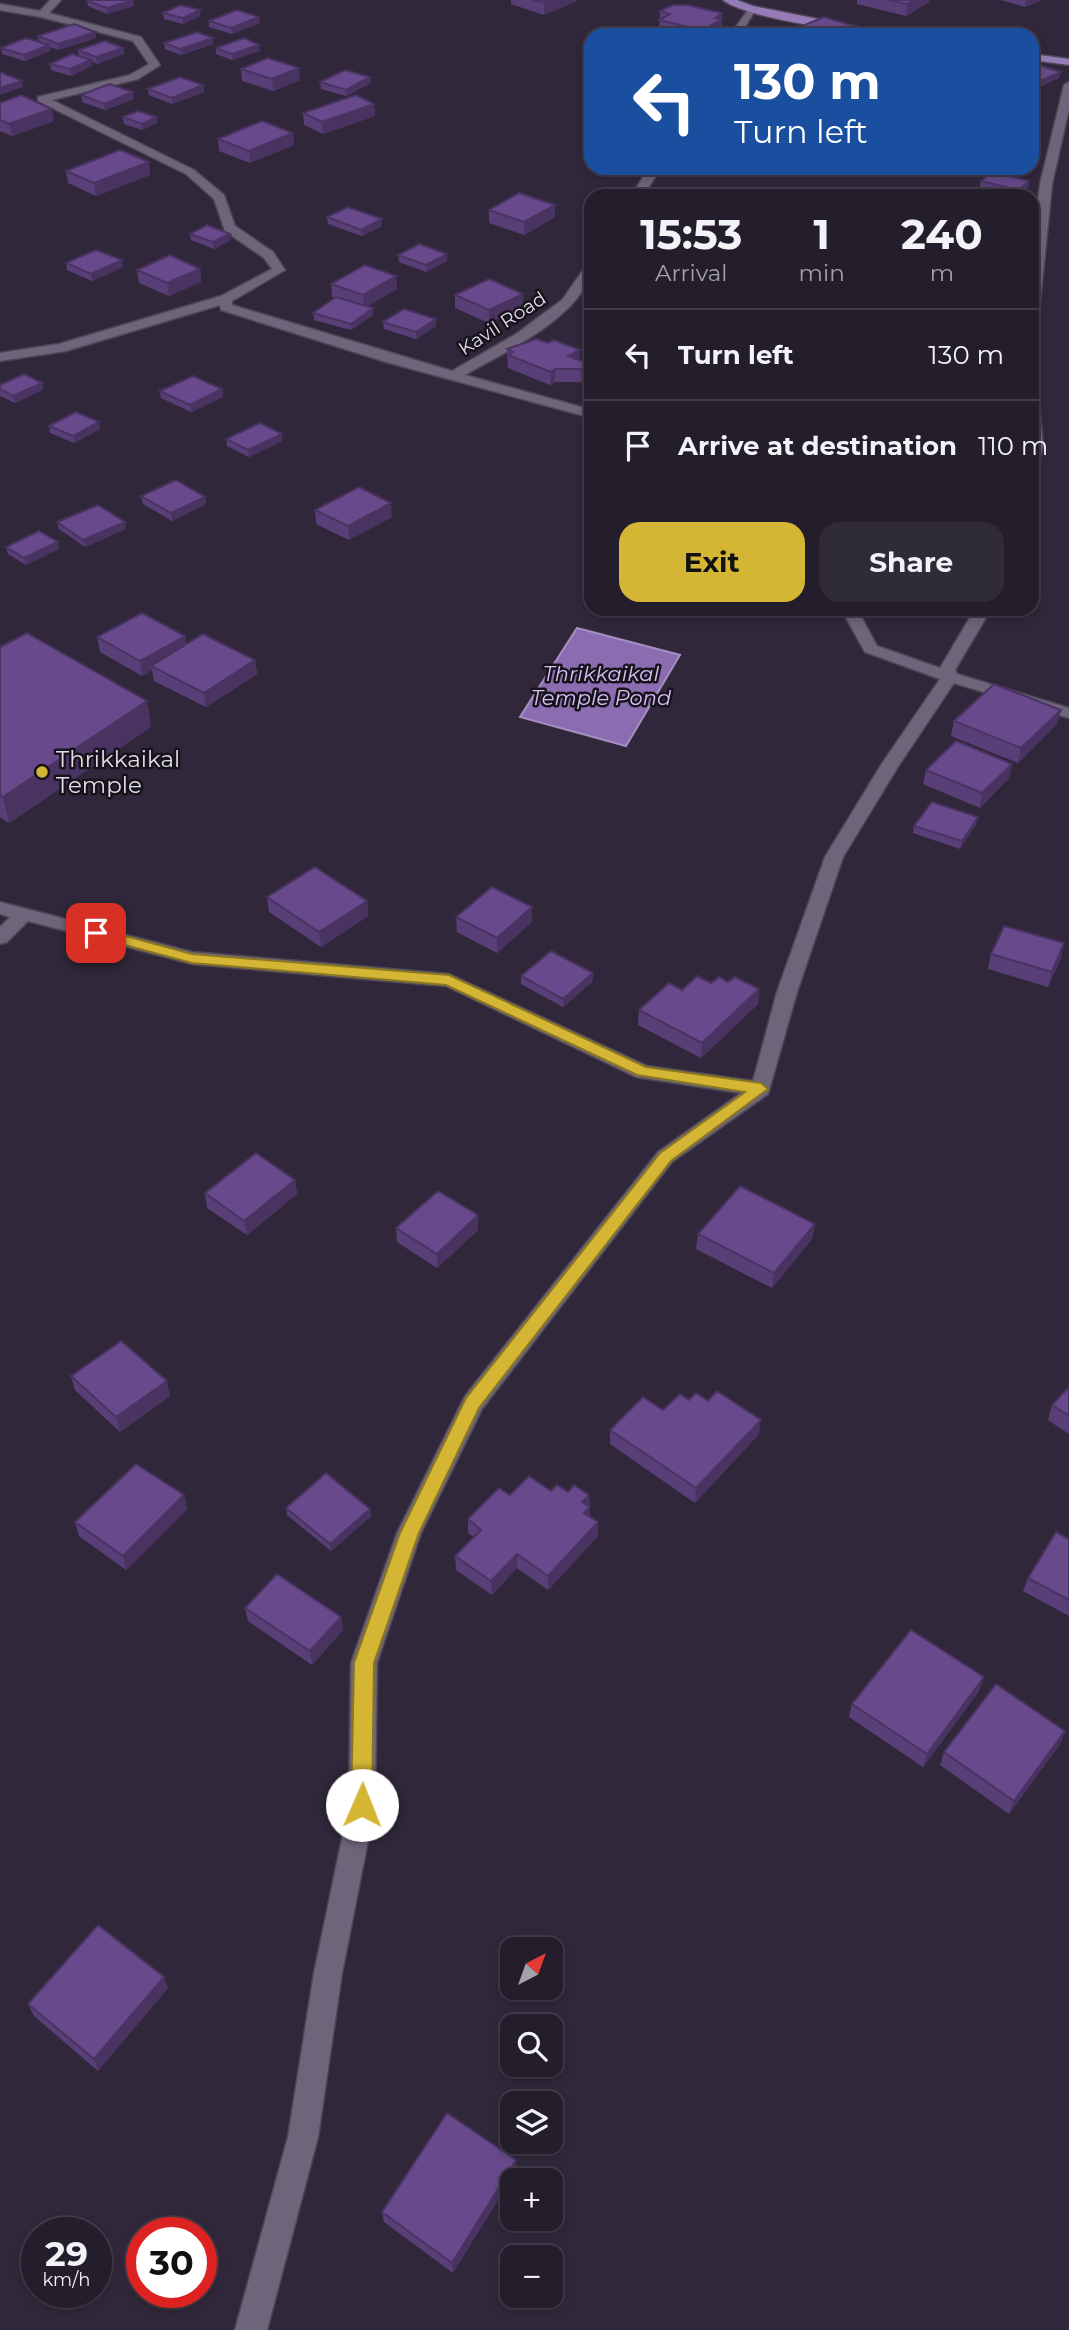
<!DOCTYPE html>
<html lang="en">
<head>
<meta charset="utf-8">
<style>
  body { margin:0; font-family:Montserrat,sans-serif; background:#302b38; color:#f1f3f6; height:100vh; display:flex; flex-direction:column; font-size:26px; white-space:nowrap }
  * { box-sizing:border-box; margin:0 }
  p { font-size:23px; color:#a3a2a9 }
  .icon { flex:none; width:38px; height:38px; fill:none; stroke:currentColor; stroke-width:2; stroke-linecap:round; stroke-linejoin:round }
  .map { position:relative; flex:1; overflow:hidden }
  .drawer { position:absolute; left:584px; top:189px; width:455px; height:427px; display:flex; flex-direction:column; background:#241e2c; border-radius:21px; box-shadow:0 4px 10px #0003,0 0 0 2px #413c48 }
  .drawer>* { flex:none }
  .banner { position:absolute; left:584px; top:28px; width:455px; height:147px; border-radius:21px; box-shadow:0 4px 10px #0003,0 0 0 2px #413c48; background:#1a4fa0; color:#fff; overflow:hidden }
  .needle { width:46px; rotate:41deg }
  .tools { position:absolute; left:500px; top:1937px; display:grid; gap:14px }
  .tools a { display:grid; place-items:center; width:63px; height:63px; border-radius:14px; background:#241e2c; box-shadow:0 4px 10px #0003,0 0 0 2px #413c48; font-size:35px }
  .speed { position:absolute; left:21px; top:2217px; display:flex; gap:14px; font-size:35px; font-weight:700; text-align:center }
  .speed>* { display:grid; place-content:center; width:91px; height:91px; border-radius:50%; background:#241e2c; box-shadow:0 4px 10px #0003,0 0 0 2px #413c48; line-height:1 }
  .speed small { font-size:18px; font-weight:400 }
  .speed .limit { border:10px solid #d22; background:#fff; color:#111 }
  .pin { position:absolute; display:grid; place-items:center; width:60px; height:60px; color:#fff; margin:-30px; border-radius:14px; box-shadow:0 4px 10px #0006 }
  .me { position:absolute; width:77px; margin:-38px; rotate:1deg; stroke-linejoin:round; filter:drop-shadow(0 0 5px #0008) }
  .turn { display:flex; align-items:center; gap:24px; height:147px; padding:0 35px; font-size:32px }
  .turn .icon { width:91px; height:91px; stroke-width:2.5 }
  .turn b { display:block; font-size:49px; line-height:60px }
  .eta { display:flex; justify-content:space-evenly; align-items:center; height:119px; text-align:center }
  .eta b { font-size:42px; font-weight:700; line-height:49px }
  .primary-button { display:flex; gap:14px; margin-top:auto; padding:14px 35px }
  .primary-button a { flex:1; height:80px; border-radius:21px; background:#d5b534; color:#111; font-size:28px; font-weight:700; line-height:80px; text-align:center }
  .primary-button a+a { background:#302b38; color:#f1f3f6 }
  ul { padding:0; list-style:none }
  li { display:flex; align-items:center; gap:21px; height:91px; padding:0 35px; border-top:2px solid #413c48 }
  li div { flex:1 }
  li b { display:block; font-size:26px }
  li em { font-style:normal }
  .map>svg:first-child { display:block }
  .water { fill:#8b6cb0; stroke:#a58ec1; stroke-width:2 }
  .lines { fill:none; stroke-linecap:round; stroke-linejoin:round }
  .minor-casing { stroke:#4c4655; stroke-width:3 }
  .major-casing { stroke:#4c4655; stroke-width:3 }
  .minor { fill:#6e657a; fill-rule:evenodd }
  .major { fill:#967cb6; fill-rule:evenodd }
  .wall { fill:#593f78 }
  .shaded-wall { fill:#493361 }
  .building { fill:#68498b; stroke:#493361; stroke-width:2 }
  .route { fill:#d5b534; stroke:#8a7622; stroke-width:2 }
  .poi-dot { fill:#d5b534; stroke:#16131b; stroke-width:2.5 }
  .labels { text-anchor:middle; stroke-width:5; stroke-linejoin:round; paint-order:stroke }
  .far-street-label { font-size:19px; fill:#e1dce8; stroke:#16131b }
  .far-water-label { font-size:21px; font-style:italic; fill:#d8bff8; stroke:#16131b }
  .poi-label { font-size:23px; fill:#e1dce8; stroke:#16131b; text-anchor:start }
</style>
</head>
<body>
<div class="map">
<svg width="1069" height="2330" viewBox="0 0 1069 2330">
  <rect width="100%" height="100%" fill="#30283a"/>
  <!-- water -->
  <polygon class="water" points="577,628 680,655 626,746 520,717"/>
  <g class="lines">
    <!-- minor casing -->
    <g class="minor-casing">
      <g id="minor">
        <path d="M50,0H61L49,13L141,37L160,65L138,79L52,100L194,170L224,195L235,226L273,252L285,270L232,301V305L452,371L516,334L562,300L588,263L592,262C592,312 503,353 465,375L592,410V418L386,362L221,310L220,305L66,351L0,361V353L59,344L221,296L272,269L264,258L225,231L214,199L186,174L38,101V97L130,75L149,64L133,41L41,17L0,10V4L40,11Z"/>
        <polygon points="751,6 756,9 740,35 730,35"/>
        <polygon points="1069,82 1069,109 1052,184 1039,312 1032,316 1032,250 1040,184 1064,85"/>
        <polygon points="649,168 661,168 643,196 631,196"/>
        <polygon points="1032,400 1039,404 1043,446 1039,460 1032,464"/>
        <polygon points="841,609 857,609 877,646 940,668 975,609 991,609 955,670 957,674 1069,708 1069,718 954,683 899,765 843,857 797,992 768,1094 672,1162 482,1409 421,1533 377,1663 375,1805 342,1973 318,2137 267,2330 235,2330 288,2137 314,1973 349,1805 351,1663 397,1533 465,1396 658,1152 741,1093 636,1077 446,986 192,964 28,921 7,942 0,944 0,927 10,917 0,914 0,902 192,952 449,974 647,1066 753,1081 777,992 825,857 881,765 940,679 865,652"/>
      </g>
    </g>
    <!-- major casing -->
    <g class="major-casing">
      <g id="major">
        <path d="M723,0H737L753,6L898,35C864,35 747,19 723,0Z"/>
        <polygon points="1032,54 1069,59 1069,65 1032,60"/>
      </g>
    </g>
    <!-- minor -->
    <use href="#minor" class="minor"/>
    <!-- major -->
    <use href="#major" class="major"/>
  </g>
  <!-- wall -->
  <g class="wall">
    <polygon points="511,0 577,0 577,1 544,15 511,4"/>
    <polygon points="857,0 929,0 929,2 906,16 857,4"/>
    <polygon points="1000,0 1042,0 1025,7"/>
    <polygon points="87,1 134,6 107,14 88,6"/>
    <polygon points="660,11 722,13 721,31 714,35 674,35 659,31"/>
    <polygon points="163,13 200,16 183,24 164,19"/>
    <polygon points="209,21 260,23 232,34 209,27"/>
    <polygon points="797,28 853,35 797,35"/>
    <polygon points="95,32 96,38 59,50 50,47 50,51 25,61 2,54 1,48 39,42 38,36"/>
    <polygon points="164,43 213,44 181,55 165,49"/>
    <polygon points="123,48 124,54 97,64 91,61 92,66 71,76 51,70 50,64 79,56 78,50"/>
    <polygon points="216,48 260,51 232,60 216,54"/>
    <polygon points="1032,63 1059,78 1037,88 1032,87"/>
    <polygon points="241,69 300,80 273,91 242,81"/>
    <polygon points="320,82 371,83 346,96 321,89"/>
    <polygon points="203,85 204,92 172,104 149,95 148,89"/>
    <polygon points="81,95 134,99 105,110 82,102"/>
    <polygon points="0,103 54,121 12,136 0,131"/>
    <polygon points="374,104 375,116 323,134 304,125 303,113"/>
    <polygon points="123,117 157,117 157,123 142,130 124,124"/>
    <polygon points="293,133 294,145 250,163 219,151 218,139"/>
    <polygon points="149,162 150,175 96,196 68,183 66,171"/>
    <polygon points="1002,168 1019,168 1014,171"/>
    <polygon points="981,181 1029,181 1028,188 1018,196 980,188"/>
    <polygon points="555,205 555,217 524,235 489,223 489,210"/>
    <polygon points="327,217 382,226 362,236 328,224"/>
    <polygon points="190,234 231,240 214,249 191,240"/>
    <polygon points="398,255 447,261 426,272 399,262"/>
    <polygon points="66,263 123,267 92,281 67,270"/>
    <polygon points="200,269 201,282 169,296 139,283 137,270"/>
    <polygon points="396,276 397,289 367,306 373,308 373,315 351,330 314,320 313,313 335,298 332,297 331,284"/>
    <polygon points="523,294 523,307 489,323 455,308 455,295"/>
    <polygon points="383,322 436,326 416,339 384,329"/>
    <polygon points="507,349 579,361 590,364 589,378 581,382 555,382 550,385 508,368"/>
    <polygon points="42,383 43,390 15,403 0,396 0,385"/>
    <polygon points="222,389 223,397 191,412 161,398 160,391"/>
    <polygon points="99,422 100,429 74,443 50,433 49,426"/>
    <polygon points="282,434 282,441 249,457 227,446 226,439"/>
    <polygon points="592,492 592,508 589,507 589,493"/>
    <polygon points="141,496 205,497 206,504 172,521 143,504"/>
    <polygon points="315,510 392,517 349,540 316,524"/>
    <polygon points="57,522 126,529 85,547 59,529"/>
    <polygon points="6,547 59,549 26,565 8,554"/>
    <polygon points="185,636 186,645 255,660 257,674 206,707 154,681 152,670 142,676 100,652 97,637"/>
    <polygon points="0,647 147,701 151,727 9,823 0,817"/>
    <polygon points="954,721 1057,724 1018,763 951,736"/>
    <polygon points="1012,764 1009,778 980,808 923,784 926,770"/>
    <polygon points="976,824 960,849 913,833 914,826"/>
    <polygon points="267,897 367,901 368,916 321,947 269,912"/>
    <polygon points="532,907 532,922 497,953 457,932 456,917"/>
    <polygon points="991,954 1061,958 1048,987 988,969"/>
    <polygon points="521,976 593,981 563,1007 521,984"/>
    <polygon points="728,982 759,989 758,1004 701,1058 638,1025 639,1010 682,990 711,983"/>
    <polygon points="295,1180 297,1194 247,1235 207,1208 205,1193"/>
    <polygon points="815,1224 812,1239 772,1288 696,1249 698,1234"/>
    <polygon points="396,1228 478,1230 437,1268 397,1242"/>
    <polygon points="71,1376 170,1396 120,1432 75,1390"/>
    <polygon points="1069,1387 1069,1434 1048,1420 1052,1405"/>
    <polygon points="689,1400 708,1401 759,1434 695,1503 610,1444 610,1430"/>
    <polygon points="551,1491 568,1492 589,1495 590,1517 598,1536 548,1590 517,1568 492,1595 456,1570 455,1556 474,1537 468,1533 468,1519 510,1495"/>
    <polygon points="184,1495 187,1509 126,1570 79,1536 75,1522"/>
    <polygon points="286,1508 370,1509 371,1516 331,1551 287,1515"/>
    <polygon points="1069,1539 1069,1616 1023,1591 1028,1578"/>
    <polygon points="245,1608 341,1617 343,1630 312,1665 248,1621"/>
    <polygon points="979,1691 923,1767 849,1717 852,1704"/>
    <polygon points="1065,1731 1060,1744 1009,1814 940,1765 944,1752"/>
    <polygon points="168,1988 98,2071 34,2016 28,2004"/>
    <polygon points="516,2170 453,2273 384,2222 382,2212"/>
  </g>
  <!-- shaded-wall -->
  <g class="shaded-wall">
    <polygon points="133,0 134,6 107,14 107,8"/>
    <polygon points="552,0 577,0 577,1 544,15 544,3"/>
    <polygon points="914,0 929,0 929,2 906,16 907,4"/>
    <polygon points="1026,0 1042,0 1025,7"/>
    <polygon points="200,10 200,16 183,24 183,18"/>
    <polygon points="722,13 721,31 714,35 697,35 697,33 715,18"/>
    <polygon points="259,17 260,23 232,34 231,28"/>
    <polygon points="854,26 853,35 834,35"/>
    <polygon points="95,32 96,38 59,50 58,44"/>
    <polygon points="213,38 213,44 181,55 180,49"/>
    <polygon points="49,45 50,51 25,61 24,55"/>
    <polygon points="259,45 260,51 232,60 232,54"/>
    <polygon points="123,48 124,54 97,64 96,57"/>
    <polygon points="91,60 92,66 71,76 70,69"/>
    <polygon points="299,68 300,80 273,91 272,79"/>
    <polygon points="1061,72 1059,78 1037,88 1038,82"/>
    <polygon points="370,77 371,83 346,96 346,90"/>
    <polygon points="22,81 23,87 0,95 0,88"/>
    <polygon points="203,85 204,92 172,104 172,98"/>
    <polygon points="133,92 134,99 105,110 104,104"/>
    <polygon points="374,104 375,116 323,134 322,122"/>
    <polygon points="52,109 54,121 12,136 9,124"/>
    <polygon points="157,117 157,123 142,130 142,124"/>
    <polygon points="293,133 294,145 250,163 249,151"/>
    <polygon points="1037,145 1035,157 1032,159 1032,148"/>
    <polygon points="149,162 150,175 96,196 94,183"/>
    <polygon points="1029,181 1028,188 1018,196 1018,190"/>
    <polygon points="555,205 555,217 524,235 524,222"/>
    <polygon points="382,219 382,226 362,236 361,230"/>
    <polygon points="230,234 231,240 214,249 213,242"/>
    <polygon points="447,254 447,261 426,272 426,265"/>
    <polygon points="122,260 123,267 92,281 91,274"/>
    <polygon points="200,269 201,282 169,296 167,283"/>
    <polygon points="396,276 397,289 364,308 363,295"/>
    <polygon points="523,294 523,307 489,323 489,310"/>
    <polygon points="373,308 373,315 351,330 351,324"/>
    <polygon points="436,319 436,326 416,339 416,332"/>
    <polygon points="580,350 579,363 568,370 568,356"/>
    <polygon points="590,364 589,378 581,382 581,369"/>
    <polygon points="555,369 555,382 550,385 551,372"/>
    <polygon points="42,383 43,390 15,403 13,396"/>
    <polygon points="222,389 223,397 191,412 190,405"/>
    <polygon points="99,422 100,429 74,443 73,436"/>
    <polygon points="282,434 282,441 249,457 248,450"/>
    <polygon points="205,497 206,504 172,521 171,513"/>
    <polygon points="391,503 392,517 349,540 348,526"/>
    <polygon points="125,522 126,529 85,547 83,540"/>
    <polygon points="58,542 59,549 26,565 24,558"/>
    <polygon points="185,636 187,650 151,666 152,670 142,676 140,661"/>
    <polygon points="255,660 257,674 206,707 204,693"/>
    <polygon points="147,701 151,727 9,823 3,797"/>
    <polygon points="1061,710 1057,724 1018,763 1021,748"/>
    <polygon points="1012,764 1009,778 980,808 982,793"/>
    <polygon points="978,817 976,824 960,849 962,841"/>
    <polygon points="367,901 368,916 321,947 319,932"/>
    <polygon points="532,907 532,922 497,953 497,938"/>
    <polygon points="1064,943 1061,958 1048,987 1052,972"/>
    <polygon points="593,973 593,981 563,1007 563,999"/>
    <polygon points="759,989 758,1004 701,1058 702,1043"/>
    <polygon points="295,1180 297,1194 247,1235 244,1221"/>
    <polygon points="478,1215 478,1230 437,1268 437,1254"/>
    <polygon points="815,1224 812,1239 772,1288 774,1273"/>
    <polygon points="167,1381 170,1396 120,1432 116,1417"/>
    <polygon points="761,1420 759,1434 695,1503 696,1488"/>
    <polygon points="184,1495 187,1509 126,1570 123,1556"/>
    <polygon points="589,1495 590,1521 583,1527 582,1502"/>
    <polygon points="370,1509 371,1516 331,1551 330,1544"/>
    <polygon points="598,1522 598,1536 548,1590 548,1576"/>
    <polygon points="517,1554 517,1568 492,1595 491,1581"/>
    <polygon points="341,1617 343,1630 312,1665 310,1651"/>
    <polygon points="984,1677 979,1691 923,1767 927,1754"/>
    <polygon points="1065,1731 1060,1744 1009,1814 1014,1801"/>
    <polygon points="164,1977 168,1988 98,2071 94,2059"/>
    <polygon points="516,2160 516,2170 453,2273 452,2263"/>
  </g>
  <!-- building -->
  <g class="building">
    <polygon points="89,0 133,0 107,8 87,1"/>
    <polygon points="533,0 552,0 544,3"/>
    <polygon points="888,0 914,0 907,4"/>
    <polygon points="180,5 200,10 183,18 163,13"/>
    <polygon points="673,5 687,5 722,13 715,18 722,19 697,33 679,28 684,26 659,20 670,14 660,11"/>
    <polygon points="237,10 259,17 231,28 209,21"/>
    <polygon points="824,17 854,26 834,35 820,35 797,28"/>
    <polygon points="74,24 95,32 58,44 38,36"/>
    <polygon points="197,32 213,38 180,49 164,43"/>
    <polygon points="26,38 49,45 24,55 1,48"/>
    <polygon points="244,38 259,45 232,54 216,48"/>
    <polygon points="105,41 123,48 96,57 78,50"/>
    <polygon points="72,54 91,60 70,69 50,64"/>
    <polygon points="268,58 299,68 272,79 241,69"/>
    <polygon points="1032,63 1061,72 1038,82 1032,80"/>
    <polygon points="345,70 370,77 346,90 320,82"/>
    <polygon points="0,72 22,81 0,88"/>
    <polygon points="180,77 203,85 172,98 148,89"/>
    <polygon points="109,84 133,92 104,104 81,95"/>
    <polygon points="21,95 52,109 9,124 0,120 0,103"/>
    <polygon points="356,95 374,104 322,122 303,113"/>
    <polygon points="138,111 157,117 142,124 123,117"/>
    <polygon points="262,121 293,133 249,151 218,139"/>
    <polygon points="120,150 149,162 94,183 66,171"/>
    <polygon points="992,172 1029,181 1018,190 981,181"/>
    <polygon points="519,193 555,205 524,222 489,210"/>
    <polygon points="348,207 382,219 361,230 327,217"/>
    <polygon points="207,225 230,234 213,242 190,234"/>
    <polygon points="419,244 447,254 426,265 398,255"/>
    <polygon points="96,250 122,260 91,274 66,263"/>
    <polygon points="170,255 200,269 167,283 137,270"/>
    <polygon points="365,265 396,276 363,295 331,284"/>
    <polygon points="489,279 523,294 489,310 455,295"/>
    <polygon points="336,297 373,308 351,324 313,313"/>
    <polygon points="404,309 436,319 416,332 383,322"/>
    <polygon points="536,339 548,343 554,340 580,350 568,356 590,364 581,369 555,369 551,372 508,355 513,352 507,349"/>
    <polygon points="24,374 42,383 13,396 0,389 0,385"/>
    <polygon points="193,376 222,389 190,405 160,391"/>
    <polygon points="76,412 99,422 73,436 49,426"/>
    <polygon points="260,423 282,434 248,450 226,439"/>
    <polygon points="176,480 205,497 171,513 141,496"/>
    <polygon points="359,487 391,503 348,526 315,510"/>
    <polygon points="98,505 125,522 83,540 57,522"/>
    <polygon points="39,531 58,542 24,558 6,547"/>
    <polygon points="142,613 185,636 140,661 97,637"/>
    <polygon points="27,633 147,701 3,797 0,795 0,647"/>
    <polygon points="203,634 255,660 204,693 151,666"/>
    <polygon points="994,684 1061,710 1021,748 954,721"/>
    <polygon points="956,741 1012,764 982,793 926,770"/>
    <polygon points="932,802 978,817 962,841 914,826"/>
    <polygon points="315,867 367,901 319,932 267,897"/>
    <polygon points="492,887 532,907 497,938 456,917"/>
    <polygon points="1004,926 1064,943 1052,972 991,954"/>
    <polygon points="551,951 593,973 563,999 521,976"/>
    <polygon points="697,976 711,983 719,977 728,982 735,977 759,989 702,1043 639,1010 669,983 682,990"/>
    <polygon points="256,1153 295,1180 244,1221 205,1193"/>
    <polygon points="740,1186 815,1224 774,1273 698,1234"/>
    <polygon points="438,1191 478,1215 437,1254 396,1228"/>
    <polygon points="121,1341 167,1381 116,1417 71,1376"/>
    <polygon points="1069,1387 1069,1416 1052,1405"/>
    <polygon points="717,1391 761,1420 696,1488 610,1430 643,1397 663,1410 680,1394 689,1400 696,1393 708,1401"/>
    <polygon points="136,1464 184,1495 123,1556 75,1522"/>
    <polygon points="326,1473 370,1509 330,1544 286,1508"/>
    <polygon points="529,1476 551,1491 557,1485 568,1492 574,1485 589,1495 582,1502 590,1507 584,1513 598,1522 548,1576 517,1554 491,1581 455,1556 481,1530 468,1519 499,1488 510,1495"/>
    <polygon points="1056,1532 1069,1539 1069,1600 1028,1578"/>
    <polygon points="277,1574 341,1617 310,1651 245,1608"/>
    <polygon points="911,1630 984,1677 927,1754 852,1704"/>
    <polygon points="996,1684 1065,1731 1014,1801 944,1752"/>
    <polygon points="98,1925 164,1977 94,2059 28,2004"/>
    <polygon points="447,2113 516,2160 452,2263 382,2212"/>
  </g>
  <!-- route -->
  <polygon class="route" points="96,928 192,954 449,975 646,1067 761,1083 768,1089 671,1161 479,1408 419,1533 374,1663 372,1805 369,1812 362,1815 354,1812 351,1805 354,1663 400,1533 466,1398 660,1153 745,1092 637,1075 446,985 192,963 91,936 91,930"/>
  <!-- markers -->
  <circle class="poi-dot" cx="42" cy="772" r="7"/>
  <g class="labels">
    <!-- far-street labels -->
    <g class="far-street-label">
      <text transform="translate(502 323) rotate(-33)" y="7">Kavil Road</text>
    </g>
    <!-- far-water labels -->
    <g class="far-water-label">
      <text x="601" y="681">Thrikkaikal<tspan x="601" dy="24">Temple Pond</tspan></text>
    </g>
    <!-- poi labels -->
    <g class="poi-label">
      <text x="56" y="767">Thrikkaikal<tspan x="56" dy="26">Temple</tspan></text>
    </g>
  </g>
</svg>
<div class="tools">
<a><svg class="needle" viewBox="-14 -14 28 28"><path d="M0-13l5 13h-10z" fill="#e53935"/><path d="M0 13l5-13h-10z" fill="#a3a2a9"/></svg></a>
<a><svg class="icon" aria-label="search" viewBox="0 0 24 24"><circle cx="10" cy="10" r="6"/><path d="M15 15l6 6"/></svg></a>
<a><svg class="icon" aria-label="layers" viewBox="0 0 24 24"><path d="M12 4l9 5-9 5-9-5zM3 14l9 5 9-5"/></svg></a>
<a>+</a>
<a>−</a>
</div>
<div class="speed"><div>29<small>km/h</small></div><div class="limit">30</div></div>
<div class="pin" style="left:96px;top:933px;background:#d93025"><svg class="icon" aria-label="arrive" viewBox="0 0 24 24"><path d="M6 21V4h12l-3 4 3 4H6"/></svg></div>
<svg class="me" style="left:362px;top:1805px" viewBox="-20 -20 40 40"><circle r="19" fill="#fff"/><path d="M0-13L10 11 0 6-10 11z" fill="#d5b534"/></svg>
<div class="banner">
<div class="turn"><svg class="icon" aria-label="left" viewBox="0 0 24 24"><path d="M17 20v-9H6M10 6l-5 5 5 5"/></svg><div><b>130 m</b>Turn left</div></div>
</div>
<section class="drawer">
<div class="eta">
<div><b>15:53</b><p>Arrival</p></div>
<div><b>1</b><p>min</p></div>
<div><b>240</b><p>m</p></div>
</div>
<ul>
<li><svg class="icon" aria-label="left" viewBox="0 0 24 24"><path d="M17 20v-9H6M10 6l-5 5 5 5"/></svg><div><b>Turn left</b></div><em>130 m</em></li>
<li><svg class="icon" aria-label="arrive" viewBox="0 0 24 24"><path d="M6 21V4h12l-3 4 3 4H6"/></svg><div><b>Arrive at destination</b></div><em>110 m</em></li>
</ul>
<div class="primary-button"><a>Exit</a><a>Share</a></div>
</section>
</div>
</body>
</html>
